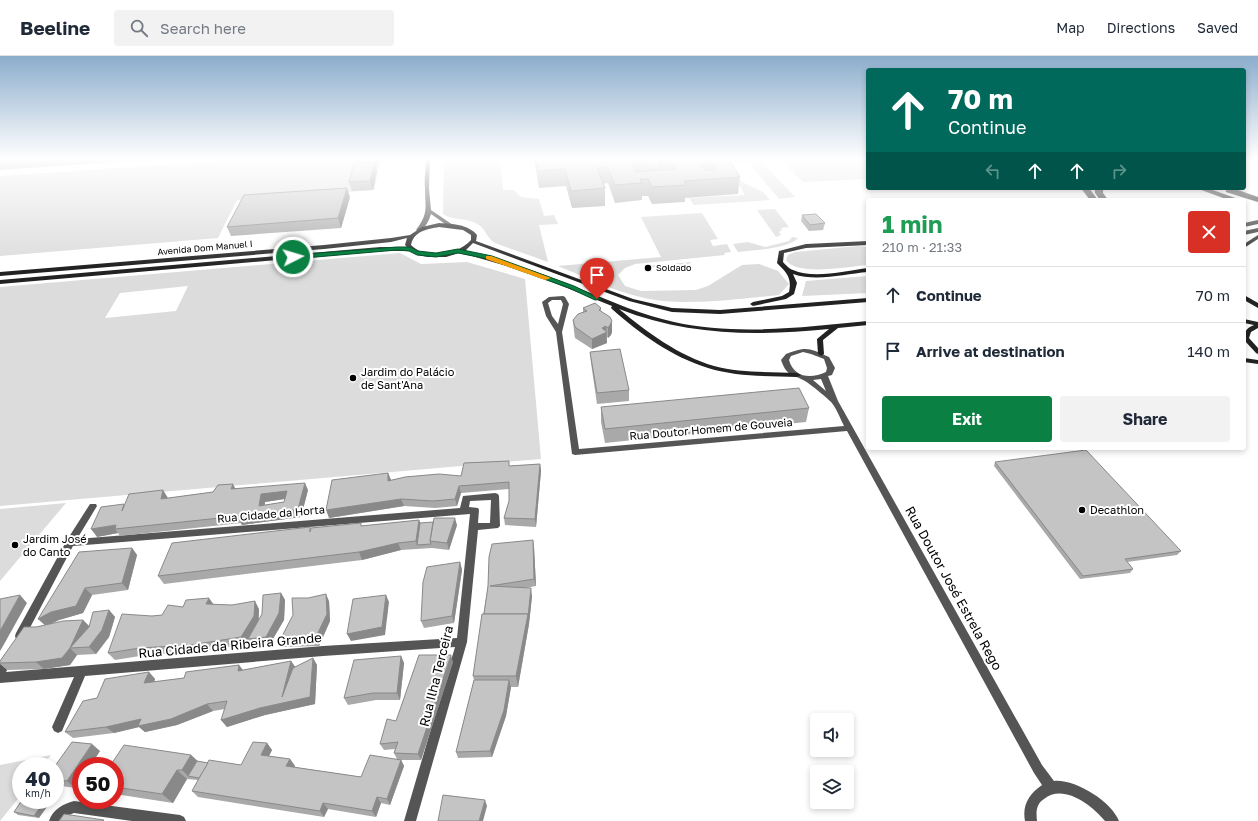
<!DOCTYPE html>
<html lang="en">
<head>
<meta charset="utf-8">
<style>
  body { margin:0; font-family:"Golos Text",sans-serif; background:#f2f2f3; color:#1f2937; height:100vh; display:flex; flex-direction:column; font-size:15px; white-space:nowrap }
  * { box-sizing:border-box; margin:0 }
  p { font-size:13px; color:#747a83 }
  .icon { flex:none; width:22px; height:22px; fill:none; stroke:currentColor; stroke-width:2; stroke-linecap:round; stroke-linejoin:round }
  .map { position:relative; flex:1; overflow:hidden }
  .sheet { position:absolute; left:866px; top:142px; width:380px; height:252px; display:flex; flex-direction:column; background:#fff; border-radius:4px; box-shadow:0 2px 6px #0003 }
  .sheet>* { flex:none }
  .guide { position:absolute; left:866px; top:12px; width:380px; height:122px; border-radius:4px; box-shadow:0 2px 6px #0003; background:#00695c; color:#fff; overflow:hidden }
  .controls { position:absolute; left:810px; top:657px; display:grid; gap:8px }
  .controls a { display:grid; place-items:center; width:44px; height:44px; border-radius:4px; background:#fff; box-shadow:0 2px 6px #0003; font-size:20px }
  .speed { position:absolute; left:12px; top:701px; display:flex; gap:8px; font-size:20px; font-weight:700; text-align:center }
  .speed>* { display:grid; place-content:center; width:52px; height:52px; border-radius:50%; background:#fff; box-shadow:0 2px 6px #0003; line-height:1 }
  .speed small { font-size:10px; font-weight:400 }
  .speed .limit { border:6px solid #d22; background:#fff; color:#111 }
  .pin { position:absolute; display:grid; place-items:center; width:34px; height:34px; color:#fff; margin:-41px -17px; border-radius:50% 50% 50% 0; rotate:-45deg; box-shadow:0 0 4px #0007 }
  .pin .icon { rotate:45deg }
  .me { position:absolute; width:44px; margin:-22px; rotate:85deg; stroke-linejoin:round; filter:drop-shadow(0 0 3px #0008) }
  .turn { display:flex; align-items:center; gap:14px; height:84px; padding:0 16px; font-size:18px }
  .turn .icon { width:52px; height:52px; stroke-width:2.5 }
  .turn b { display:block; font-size:28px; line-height:34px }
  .lanes { display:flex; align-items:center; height:38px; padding:0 16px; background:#0003; justify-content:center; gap:20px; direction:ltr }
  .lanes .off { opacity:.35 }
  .round { display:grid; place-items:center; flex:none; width:42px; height:42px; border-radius:4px; background:#f2f2f3 }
  .summary { display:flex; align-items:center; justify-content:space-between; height:68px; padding:0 16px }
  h1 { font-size:24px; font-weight:700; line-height:30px; color:#1e9e55 }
  .action { display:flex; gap:8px; margin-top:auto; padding:8px 16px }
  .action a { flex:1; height:46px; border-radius:4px; background:#0b8043; color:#fff; font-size:16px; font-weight:700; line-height:46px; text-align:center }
  .action a+a { background:#f2f2f3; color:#1f2937 }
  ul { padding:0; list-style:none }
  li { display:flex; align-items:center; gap:12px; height:56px; padding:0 16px; border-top:1px solid #e0e1e3 }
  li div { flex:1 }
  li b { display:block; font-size:15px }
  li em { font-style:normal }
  header { display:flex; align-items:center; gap:24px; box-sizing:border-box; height:56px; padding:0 20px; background:#fff; border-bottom:1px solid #e0e1e3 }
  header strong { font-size:19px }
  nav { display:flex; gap:22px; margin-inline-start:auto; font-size:14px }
  .search { width:280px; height:36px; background:#f2f2f3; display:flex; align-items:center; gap:10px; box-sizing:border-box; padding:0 14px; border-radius:4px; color:#747a83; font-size:15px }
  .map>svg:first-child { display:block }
  .green { fill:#dcdcdc; fill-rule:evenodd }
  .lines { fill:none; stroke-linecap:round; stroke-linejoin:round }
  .highway-casing { stroke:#dbdbdb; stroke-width:1 }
  .street { fill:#555; fill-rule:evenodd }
  .secondary { fill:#222; fill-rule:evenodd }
  .highway { fill:#000; fill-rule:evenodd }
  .wall { fill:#a9a9a9; fill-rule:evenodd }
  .shaded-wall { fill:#898989 }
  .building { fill:#c4c4c4; stroke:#898989; fill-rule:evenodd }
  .route { fill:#0b8043; stroke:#07532c }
  .slow { fill:#f59e0b }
  .poi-dot { fill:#000; stroke:#fff; stroke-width:1.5 }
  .labels { text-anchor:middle; stroke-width:4; stroke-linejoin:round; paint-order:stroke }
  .far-street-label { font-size:9px; fill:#000; stroke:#fff }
  .far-poi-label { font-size:9px; fill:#000; stroke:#fff; text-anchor:start }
  .poi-label { font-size:11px; fill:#000; stroke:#fff; text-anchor:start }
  .street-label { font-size:11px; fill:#000; stroke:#fff }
  .near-street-label { font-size:13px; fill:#000; stroke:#fff }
</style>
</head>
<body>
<header>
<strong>Beeline</strong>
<div class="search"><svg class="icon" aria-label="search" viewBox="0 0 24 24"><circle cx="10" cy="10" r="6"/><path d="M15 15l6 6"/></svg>Search here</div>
<nav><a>Map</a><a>Directions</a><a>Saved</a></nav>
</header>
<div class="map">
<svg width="1258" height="765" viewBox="0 0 1258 765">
  <rect width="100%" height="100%" fill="#fff"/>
  <!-- green -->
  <g class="green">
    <polygon points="252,103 381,103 374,134 237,144 218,182 0,200 0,120"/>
    <path d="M444,103H500L503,134H514L521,141L539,143L544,160L554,159L558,168L539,169L548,206L495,187C486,181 486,174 479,169C468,161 453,165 443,158Z"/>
    <polygon points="724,103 759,103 795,141 779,143 748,106 727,108"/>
    <polygon points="780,103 807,103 809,105 868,103 868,123 803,126"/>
    <polygon points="736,123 763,136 770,144 694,149 689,142 745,139"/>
    <polygon points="775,153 789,171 781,172 782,174 779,176 781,179 776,181 757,154"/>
    <path d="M702,157L718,183L710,184L713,190L727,188L731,196L724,197L725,199L635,208L625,212L618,219L625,230L641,235L696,234L708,230L742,209L759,208L778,215L789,228L779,239C740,243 701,248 663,245C626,241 592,224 558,210L661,201L641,161Z"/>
    <path d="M792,181L798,182C790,193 751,194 738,196L733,188L748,186L765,191L789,185Z"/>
    <path d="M858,190L868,191V209C850,210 797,221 786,204L788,199L795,196Z"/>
    <path d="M400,197L421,208L467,206L525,223L541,403L0,450V231ZM188,230L176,255L105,262L120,237Z"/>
    <polygon points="692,206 676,214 647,210"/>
    <polygon points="868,220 868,237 802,240 806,225"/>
    <polygon points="66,447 0,525 0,453"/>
    <polygon points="51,699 43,710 21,710 21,739 0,765 0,709"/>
  </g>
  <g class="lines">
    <!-- highway casing -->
    <g class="highway-casing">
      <g id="highway">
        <polygon points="1081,132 1089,132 1098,144 1090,144"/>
        <polygon points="1095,132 1103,132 1103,137 1108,144 1100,144 1095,137"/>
        <polygon points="1196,132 1207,132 1241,144 1229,144"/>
        <polygon points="1226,132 1232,132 1258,141 1258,146 1226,136"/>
      </g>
    </g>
    <!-- street -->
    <g class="street">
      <path d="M426,103H430L429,132L431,154L453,169L448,170L431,158C429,165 425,172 419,176L416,174C429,157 425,152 425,132C424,122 426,113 426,103Z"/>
      <path d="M563,240L565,241L569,248L562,276L579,393L844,370C841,364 835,349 830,345C826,341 808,326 803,324C790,317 787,320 781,304L786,298C807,290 809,292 829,301L835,312L832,319L828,320L838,345L1042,709L1054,725C1075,723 1111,745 1119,765H1105C1092,749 1063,727 1044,743C1036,748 1036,756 1037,765H1025C1022,749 1029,738 1042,729L1034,717L847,375L575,399L572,398L556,276L546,260L542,246L549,241ZM552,244H561L563,248L558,268L552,260L548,247ZM803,296L811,298L824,303L827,312L826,316C811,323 794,322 789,304L791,300ZM821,323L826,335L813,324Z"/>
      <path d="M495,437L498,438L499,440L500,470L498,472L478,474L467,586L416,765H404L455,591L323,600L85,620L62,675L58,677L54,675L52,671L74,621L0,627V606L4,599L8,597L12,599L13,602L6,616L323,590L457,582L470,458L73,490L24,583L20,585L16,583L15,580L16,577L67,484L90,448H96L97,450L77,483L460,452L463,440ZM491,444L490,467H478L479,454L478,452L469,451L470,445Z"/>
      <path d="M74,745L180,759L184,761L186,765H132L74,757L69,759L64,765H49C53,753 63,748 74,745Z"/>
    </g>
    <!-- secondary -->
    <g class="secondary">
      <polygon points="1258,164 1258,168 1244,171 1244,167"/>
      <path d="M439,167C452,168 468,168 477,179L476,185L633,243L672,252L720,254L868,242V246L720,258L672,256L629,245L473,187L465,195C505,204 544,218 583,234C613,246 642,259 674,266C738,280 804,271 868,265V269L838,272L823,284L824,298L821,300L818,298L817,283L829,273C756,280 688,280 619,253C647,276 679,300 714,310C741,317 770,316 797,317L801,319L797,321C768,320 737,321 708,312C672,301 640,278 612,253L611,252L612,250L527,216L472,200L459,197L446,201H428L418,199L410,195H380L0,228V224L380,191H407L405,189L407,182L391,186L324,193L0,220V216L324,189L391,182L410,179L422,171ZM439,171L463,174L471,179V184C457,199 427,205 411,189C414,175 427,173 439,171Z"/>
      <polygon points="1258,172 1258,176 1244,179 1244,175"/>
      <polygon points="1258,179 1258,183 1244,192 1244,188"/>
      <path d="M868,185V189L806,192L784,197L783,206C786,209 789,213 793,214C813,223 846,215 868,212V216C844,218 817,226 793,218L797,227L794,238L786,243L753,250L750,248L753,246L782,240L789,236C792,222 787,217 777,207L779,195L806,188Z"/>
      <polygon points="1244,239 1258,247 1258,252 1244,244"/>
      <path d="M1244,263L1258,266V272L1251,276L1249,282L1258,292V298L1256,297L1244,284C1244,276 1246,272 1254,269L1244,267Z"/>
      <polygon points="1244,302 1258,304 1258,308 1244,306"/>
    </g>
    <!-- highway -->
    <use href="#highway" class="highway"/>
  </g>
  <!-- wall -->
  <g class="wall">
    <polygon points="0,103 159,103 0,114"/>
    <polygon points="358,103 379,103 376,113 377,115 373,134 352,135 349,126"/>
    <polygon points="534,103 561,103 561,104 572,103 730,103 730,105 740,121 738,138 685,142 685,146 652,148 648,140 642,140 642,144 615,147 608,127 603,128 605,132 605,150 572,152 566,130 539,132"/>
    <polygon points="350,141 341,172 231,180 227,171"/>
    <polygon points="802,159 825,167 823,174 809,175 801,165"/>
    <polygon points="583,252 601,252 601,255 612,276 611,279 608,282 607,281 607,287 592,293 575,282 574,275 573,264 583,256"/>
    <polygon points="590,296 629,334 629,345 597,348 591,307"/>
    <polygon points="601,351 809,352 806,366 605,387 601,366"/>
    <polygon points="995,406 1181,495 1177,499 1127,506 1133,513 1130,517 1080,523 994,410"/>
    <polygon points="540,408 541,415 536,471 505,469 504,462 509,445 509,433 461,437 457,450 435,452 404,450 329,462 388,417 391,424 461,420 510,410"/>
    <path d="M235,432L308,434L301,461L242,469L241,467L120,480L118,477L97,481L168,442L213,436ZM285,443L284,446L265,449V446Z"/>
    <polygon points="419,464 420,467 457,469 449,494 432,492 401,494 362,504 164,528 158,520 311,473 363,470"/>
    <polygon points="533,484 534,491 536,530 525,532 532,540 529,568 518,631 511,631 506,660 492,701 458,702 456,696 474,624 473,620 488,530"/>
    <polygon points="132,492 137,499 128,534 92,539 83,557 59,564 48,569 83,564 89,570 109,554 115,561 109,581 96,598 77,599 70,609 44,613 7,614 0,608 0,605 36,571 45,569 38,563"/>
    <polygon points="460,506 462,514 454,567 424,572 421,565"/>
    <polygon points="281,537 285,544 284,564 270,588 253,590 248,584 246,588 196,596 146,599 115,604 108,597 152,560 162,559 183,551 213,549 259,553 259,564"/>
    <polygon points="329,545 330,565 319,590 284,591 280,584"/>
    <polygon points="401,600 404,607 400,644 376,644 348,649 344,642"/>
    <polygon points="313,602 317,609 315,648 265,659 227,671 221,664 225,653 213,655 177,669 145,676 139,671 114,677 73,682 65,676 97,642 149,616 155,623 154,626 184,622 239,609 243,614 291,605 295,611"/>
    <polygon points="453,606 421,704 401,704 404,710 390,749 381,747 376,761 328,753 324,761 198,741 192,735 198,724 187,723 173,747 115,738 115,710 191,699 197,705 208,707 241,709 267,687 272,694 269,700 290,703 295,710 294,711 361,721 397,703 394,697 395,693 384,694 380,688 396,665"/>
    <polygon points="100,695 90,710 81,710 75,732 55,729 55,710"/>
    <polygon points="22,744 39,762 18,759 14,756"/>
  </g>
  <!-- shaded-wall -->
  <g class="shaded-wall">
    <polygon points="376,103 379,103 376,113 375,107"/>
    <polygon points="374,106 377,115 373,134 370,125"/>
    <polygon points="347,132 350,141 341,172 338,162"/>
    <polygon points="612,265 612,276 611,279 608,282 608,272"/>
    <polygon points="606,270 607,287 592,293 592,283 602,272"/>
    <polygon points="540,408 541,415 536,471 535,463"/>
    <polygon points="388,417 391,424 388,425"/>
    <polygon points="305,427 308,434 301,461 242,469 238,462 298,453"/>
    <polygon points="233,428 237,436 231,433"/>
    <polygon points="459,430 461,437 457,450 455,443"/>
    <polygon points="163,434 168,442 161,443"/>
    <polygon points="287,435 290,442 265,446 263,457 259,450 261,438"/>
    <polygon points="401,443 404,450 329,462 326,454"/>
    <polygon points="455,462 457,469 449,494 447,487"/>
    <polygon points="419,464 422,471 417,489 416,485"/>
    <polygon points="116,469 115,473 118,477 97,481 91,473"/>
    <polygon points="533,484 534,491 536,530 534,523"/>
    <polygon points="398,487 401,494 362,504 359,496"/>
    <polygon points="132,492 137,499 128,534 122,527"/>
    <polygon points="460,506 462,514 454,567 452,560"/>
    <polygon points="85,532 92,539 83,557 59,564 46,570 38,563"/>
    <polygon points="531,532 532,540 529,568 528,561"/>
    <polygon points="281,537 285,544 284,564 270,588 266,581"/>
    <polygon points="326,538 329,545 330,565 319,590 315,583"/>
    <polygon points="20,539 27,547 3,590 0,595 0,575"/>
    <polygon points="386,539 389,546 385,579 351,585 347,578"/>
    <polygon points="209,542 214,549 206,548"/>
    <polygon points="255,545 259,553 258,568 248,583 248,584 246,588 241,581"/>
    <polygon points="109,554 115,561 109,581 96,598 89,591"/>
    <polygon points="528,558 529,568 518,631 516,620"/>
    <polygon points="83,564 90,571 70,592 77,599 70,609 44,613 36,606"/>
    <polygon points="451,599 453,606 421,704 418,698"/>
    <polygon points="401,600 404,607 400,644 397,637"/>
    <polygon points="313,602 317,609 315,648 265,659 227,671 221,664 282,641 291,605 296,612"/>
    <polygon points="239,609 244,616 238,615"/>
    <polygon points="149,616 155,623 151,634 144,627"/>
    <polygon points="509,624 511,631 506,660 492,701 490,695"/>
    <polygon points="207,648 213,655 177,669 145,676 139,671 114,677 106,671"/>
    <polygon points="267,687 272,694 266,706 261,699"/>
    <polygon points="92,688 100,695 90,710 81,710 81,723 75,732 67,725"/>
    <polygon points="191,699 201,708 188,720 182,714"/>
    <polygon points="290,703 295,710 292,716 286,710"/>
    <polygon points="401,704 404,710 390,749 387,743"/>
    <polygon points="177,714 187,723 173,747 162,738"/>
    <polygon points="377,741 381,747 376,761 372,755"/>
    <polygon points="45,744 52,744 39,762 34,760"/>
    <polygon points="485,744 487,750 483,765 479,765"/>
    <polygon points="323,747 328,753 324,761 320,755"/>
  </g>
  <!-- building -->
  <g class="building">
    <polygon points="358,103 376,103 375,107 374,107 374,106 356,107"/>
    <path d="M535,103H561V104L577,103H729L740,121L684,125L686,129L652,131L648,123H640L642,127L615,129L607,111L597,112L605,132L571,135L565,113L538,115ZM642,103L653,112H659L660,105L670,104L675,113L636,116L631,104ZM711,107L716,114H704L700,108Z"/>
    <polygon points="374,106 370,125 349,126 354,107"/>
    <polygon points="347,132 338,162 227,171 244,139"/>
    <polygon points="816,158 825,167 810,169 802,159"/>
    <polygon points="595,247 601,252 599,254 610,261 612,265 610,269 608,272 606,270 602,272 607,276 592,283 575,271 573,264 578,258 587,255 583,252"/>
    <polygon points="620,293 629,334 597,337 590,296"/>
    <polygon points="799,332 809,352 605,373 601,351"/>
    <polygon points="1086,394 1181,495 1125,503 1133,513 1083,520 995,406"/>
    <polygon points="509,405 509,410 540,408 535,463 504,462 509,445 509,426 459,430 455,443 433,445 401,443 326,454 332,424 388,417 388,425 405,421 439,418 461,420 464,407"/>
    <path d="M305,427L298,453L238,462L239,460L115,473L116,469L91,473L101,451L124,448L122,455L129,438L163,434L161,443L213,436L218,429L233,428L231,433ZM287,435L284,446L259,450L261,438Z"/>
    <polygon points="434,462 455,462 447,487 430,485"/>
    <polygon points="419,464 416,485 398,487 359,496 158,520 172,487 310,471 310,476 311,472 361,467 361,470"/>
    <polygon points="433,466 430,485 431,488 417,489 420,467"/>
    <polygon points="533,484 534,523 490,530 531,532 528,561 528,558 484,558 488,530 489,501 492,488"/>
    <polygon points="132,492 122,527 85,532 76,550 51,556 38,563 79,496"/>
    <polygon points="460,506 452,560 421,565 423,526 427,511"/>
    <polygon points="281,537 279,557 266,581 248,583 262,558 263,539"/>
    <polygon points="326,538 327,558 315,583 280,584 293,559 292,542 308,542"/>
    <polygon points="20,539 0,575 0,543"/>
    <polygon points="386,539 382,571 347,578 353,543"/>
    <polygon points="209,542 206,548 232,549 255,545 254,560 241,581 191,589 140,592 108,597 122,558 152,560 162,559 168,549 183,551 186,544"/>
    <polygon points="109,554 102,574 89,591 70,592 89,571 93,556"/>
    <polygon points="482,558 528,558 516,620 473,620"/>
    <polygon points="83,564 70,592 62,602 36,606 0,607 0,605 24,571 36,571 63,565"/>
    <polygon points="419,599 451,599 418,698 394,697 398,686 380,688 387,663 396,665"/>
    <polygon points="401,600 397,637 373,637 344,642 354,604"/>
    <polygon points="313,602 310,641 260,652 221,664 227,645 207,648 171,663 138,670 141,663 106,671 65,676 83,645 97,642 105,623 149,616 144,627 184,622 186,616 239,609 238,615 291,605 282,641 293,612"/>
    <polygon points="474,624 509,624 504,654 490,695 456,696"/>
    <polygon points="72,686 92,688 67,725 55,724 55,710"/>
    <polygon points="253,686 267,687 261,699 290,703 286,710 361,721 370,699 401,704 387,743 377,741 372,755 323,747 320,755 192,735 209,704 241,709"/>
    <polygon points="124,689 191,699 182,714 177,714 162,738 115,731 115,710 110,710"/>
    <polygon points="197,705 208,707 199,722 188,720"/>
    <polygon points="443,739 485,744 479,765 438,765"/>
    <polygon points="22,744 45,744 34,760 14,756"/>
    <polygon points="64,758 104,764 103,765 59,765"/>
  </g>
  <!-- sky -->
  <linearGradient id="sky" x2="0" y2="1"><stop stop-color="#8cadcc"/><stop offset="0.49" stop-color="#fff"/><stop offset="1" stop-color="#fff" stop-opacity="0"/></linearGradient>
  <rect width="1258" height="210" fill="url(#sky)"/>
  <!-- route -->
  <polygon class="route" points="397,191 410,191 418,195 436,197 458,193 492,200 574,230 601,243 595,244 569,232 488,203 458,197 436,201 417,199 409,195 397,194 293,203 290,201 293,199"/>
  <!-- slow -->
  <polygon class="slow" points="486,200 491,200 551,222 545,224 486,203"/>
  <!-- markers -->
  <g class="poi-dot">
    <circle cx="648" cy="212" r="4"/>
    <circle cx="353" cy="322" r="4"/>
    <circle cx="1082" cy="454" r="4"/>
    <circle cx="15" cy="489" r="4"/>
  </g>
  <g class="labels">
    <!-- far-street labels -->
    <g class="far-street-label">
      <text transform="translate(205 192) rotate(-5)" y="3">Avenida Dom Manuel I</text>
    </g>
    <!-- far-poi labels -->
    <g class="far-poi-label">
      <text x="656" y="215">Soldado</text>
    </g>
    <!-- poi labels -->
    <g class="poi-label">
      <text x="361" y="320">Jardim do Palácio<tspan x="361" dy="13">de Sant'Ana</tspan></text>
      <text x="1090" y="458">Decathlon</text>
      <text x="23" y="487">Jardim José<tspan x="23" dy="13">do Canto</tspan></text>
    </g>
    <!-- street labels -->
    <g class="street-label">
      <text transform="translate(711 373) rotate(-5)" y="4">Rua Doutor Homem de Gouveia</text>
      <text transform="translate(271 458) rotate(-5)" y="4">Rua Cidade da Horta</text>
    </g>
    <!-- near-street labels -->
    <g class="near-street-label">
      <text transform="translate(954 532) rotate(61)" y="5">Rua Doutor José Estrela Rego</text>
      <text transform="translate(230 589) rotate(-5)" y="5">Rua Cidade da Ribeira Grande</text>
      <text transform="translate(436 620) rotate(-76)" y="5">Rua Ilha Terceira</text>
    </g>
  </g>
</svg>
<div class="controls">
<a><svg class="icon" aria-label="sound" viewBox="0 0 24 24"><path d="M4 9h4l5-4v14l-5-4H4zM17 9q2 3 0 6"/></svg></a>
<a><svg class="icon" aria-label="layers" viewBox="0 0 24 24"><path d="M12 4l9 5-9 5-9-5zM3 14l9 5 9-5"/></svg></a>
</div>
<div class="speed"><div>40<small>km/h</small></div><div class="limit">50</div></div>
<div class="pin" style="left:597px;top:243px;background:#d93025"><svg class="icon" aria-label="arrive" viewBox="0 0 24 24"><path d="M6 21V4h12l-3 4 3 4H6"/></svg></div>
<svg class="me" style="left:293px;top:201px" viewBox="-20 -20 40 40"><circle r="17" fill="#0b8043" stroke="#fff" stroke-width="3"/><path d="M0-11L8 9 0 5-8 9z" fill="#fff"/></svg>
<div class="guide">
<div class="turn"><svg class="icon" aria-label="ahead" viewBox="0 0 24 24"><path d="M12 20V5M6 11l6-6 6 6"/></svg><div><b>70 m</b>Continue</div></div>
<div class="lanes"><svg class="icon off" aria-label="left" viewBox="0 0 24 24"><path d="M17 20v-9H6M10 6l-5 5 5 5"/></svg><svg class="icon" aria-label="ahead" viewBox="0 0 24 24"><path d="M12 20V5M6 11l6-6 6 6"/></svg><svg class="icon" aria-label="ahead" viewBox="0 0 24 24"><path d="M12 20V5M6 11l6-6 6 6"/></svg><svg class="icon off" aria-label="right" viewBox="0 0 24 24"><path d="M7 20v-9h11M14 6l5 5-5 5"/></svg></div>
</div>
<section class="sheet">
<div class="summary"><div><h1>1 min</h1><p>210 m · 21:33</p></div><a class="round" style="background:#d93025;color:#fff"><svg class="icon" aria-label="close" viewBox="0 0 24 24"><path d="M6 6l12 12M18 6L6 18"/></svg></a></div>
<ul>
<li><svg class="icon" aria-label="ahead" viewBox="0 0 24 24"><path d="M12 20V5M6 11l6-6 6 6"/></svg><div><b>Continue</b></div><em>70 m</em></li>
<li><svg class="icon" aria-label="arrive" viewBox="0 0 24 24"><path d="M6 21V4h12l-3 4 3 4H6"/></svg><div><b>Arrive at destination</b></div><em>140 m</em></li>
</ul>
<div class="action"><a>Exit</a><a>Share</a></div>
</section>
</div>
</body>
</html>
